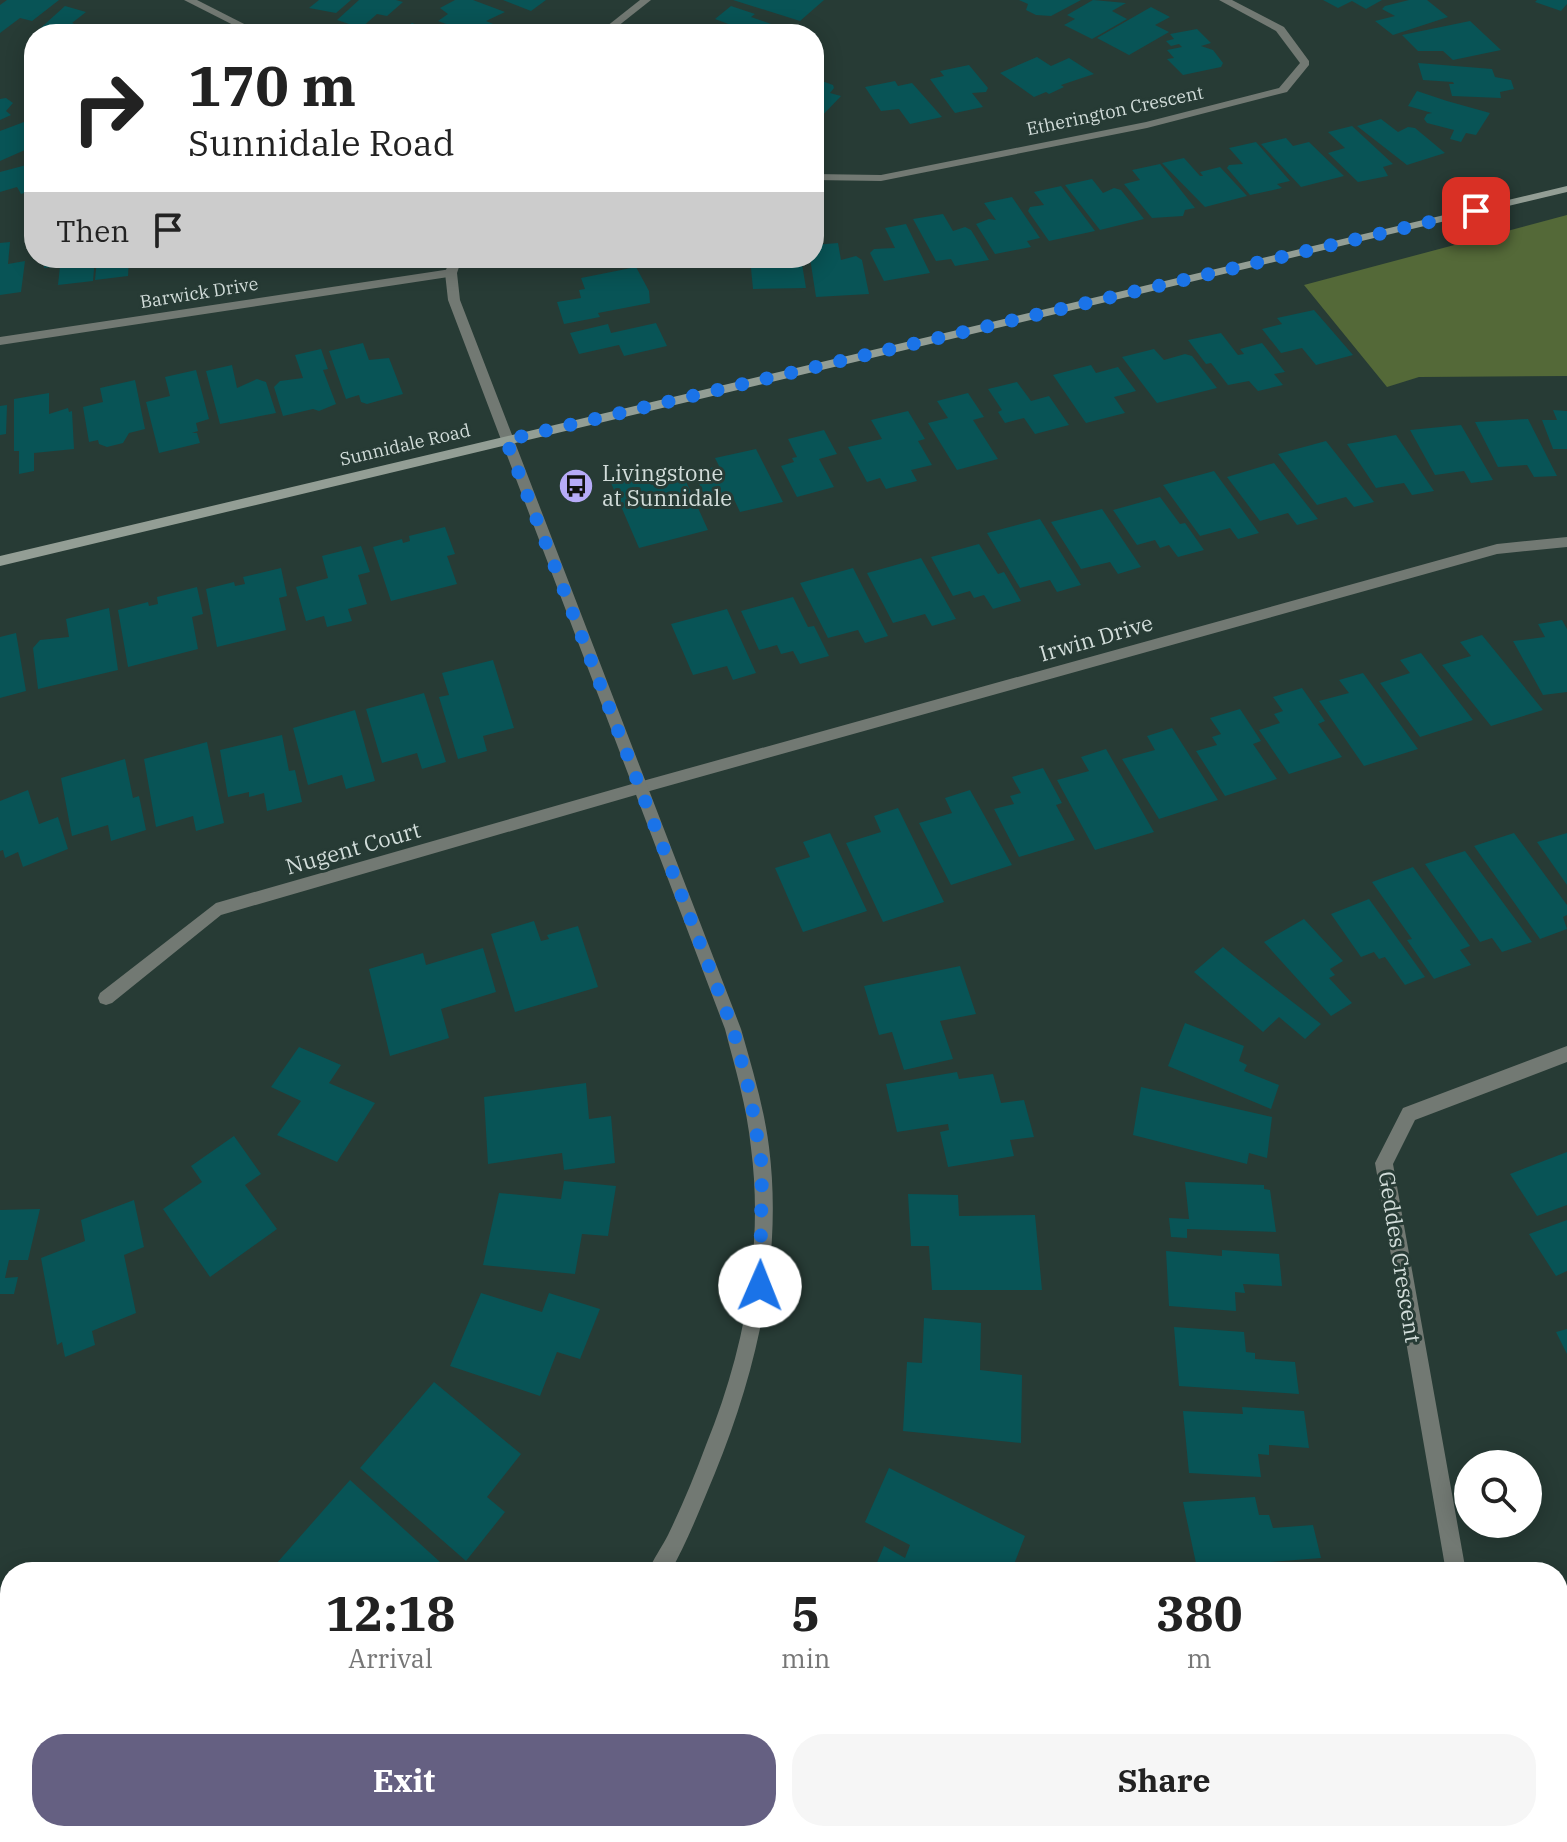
<!DOCTYPE html>
<html lang="en">
<head>
<meta charset="utf-8">
<style>
  body { margin:0; font-family:"IBM Plex Serif",serif; background:#f6f6f6; color:#222; height:100vh; display:flex; flex-direction:column; font-size:30px; white-space:nowrap }
  * { box-sizing:border-box; margin:0 }
  p { font-size:26px; color:#767676 }
  .icon { flex:none; width:44px; height:44px; fill:none; stroke:currentColor; stroke-width:2; stroke-linecap:round; stroke-linejoin:round }
  .map { position:relative; flex:1; overflow:hidden }
  .sheet { position:absolute; left:0px; top:1562px; width:1568px; height:280px; display:flex; flex-direction:column; background:#fff; border-radius:32px 32px 0 0; box-shadow:0 4px 20px #0003 }
  .sheet>* { flex:none }
  .hud { position:absolute; left:24px; top:24px; width:800px; height:244px; border-radius:32px; box-shadow:0 4px 20px #0003; background:#fff; color:#222; overflow:hidden }
  .tools { position:absolute; left:1454px; top:1450px; display:grid; gap:16px }
  .tools a { display:grid; place-items:center; width:88px; height:88px; border-radius:50%; background:#fff; box-shadow:0 4px 20px #0003; font-size:40px }
  .pin { position:absolute; display:grid; place-items:center; width:68px; height:68px; color:#fff; margin:-34px; border-radius:16px; box-shadow:0 4px 12px #0006 }
  .me { position:absolute; width:88px; margin:-44px; rotate:1deg; stroke-linejoin:round; filter:drop-shadow(0 0 6px #0008) }
  .turn { display:flex; align-items:center; gap:28px; height:168px; padding:0 32px; font-size:36px }
  .turn .icon { width:104px; height:104px; stroke-width:2.5 }
  .turn b { display:block; font-size:56px; line-height:68px }
  .then { display:flex; align-items:center; height:76px; padding:0 32px; background:#0003; gap:16px; font-size:30px }
  .eta { display:flex; justify-content:space-evenly; align-items:center; height:136px; text-align:center }
  .eta b { font-size:48px; font-weight:700; line-height:56px }
  .cta { display:flex; gap:16px; margin-top:auto; padding:16px 32px }
  .cta a { flex:1; height:92px; border-radius:32px; background:#656082; color:#fff; font-size:32px; font-weight:700; line-height:92px; text-align:center }
  .cta a+a { background:#f6f6f6; color:#222 }
  .map>svg:first-child { display:block }
  .green { fill:#546938 }
  .building { fill:#085456 }
  .lines { fill:none; stroke-linecap:round; stroke-linejoin:round }
  .minor { fill:#727973; fill-rule:evenodd }
  .tertiary { fill:#727973; fill-rule:evenodd }
  .secondary { fill:#939e95; fill-rule:evenodd }
  .route { stroke:#1a73e8; stroke-width:14; stroke-dasharray:0 25.2 }
  .labels { text-anchor:middle; stroke-width:6; stroke-linejoin:round; paint-order:stroke }
  .far-street-label { font-size:18px; fill:#d2ddda; stroke:#273b35 }
  .poi-label { font-size:22px; fill:#d2ddda; stroke:#273b35; text-anchor:start }
  .street-label { font-size:22px; fill:#d2ddda; stroke:#273b35 }
</style>
</head>
<body>
<div class="map">
<svg width="1567" height="1842" viewBox="0 0 1567 1842">
  <rect width="100%" height="100%" fill="#273b35"/>
  <!-- green -->
  <polygon class="green" points="1567,215 1567,376 1419,377 1387,387 1304,285"/>
  <!-- building -->
  <g class="building">
    <polygon points="7,0 59,0 32,21 20,18 0,33 0,5"/>
    <polygon points="319,0 351,0 336,13 309,8"/>
    <polygon points="359,0 396,0 403,2 387,16 377,14 361,28 337,20"/>
    <polygon points="455,0 473,0 505,12 486,21 505,29 498,34 462,34 466,31 438,21 448,14 440,8"/>
    <polygon points="503,0 546,0 531,11"/>
    <polygon points="733,0 824,0 800,21"/>
    <polygon points="1019,0 1081,0 1051,16 1036,15 1026,10 1028,4"/>
    <polygon points="1093,0 1126,3 1112,11 1127,19 1092,39 1064,25 1075,19 1067,15"/>
    <polygon points="1323,0 1382,0 1366,9 1352,1 1338,8"/>
    <polygon points="1409,0 1427,0 1448,17 1393,35 1375,21 1395,16 1382,9 1385,6"/>
    <polygon points="1537,0 1567,0 1567,4 1561,11 1535,2"/>
    <polygon points="65,6 86,12 72,23 79,26 75,30 83,32 34,34"/>
    <polygon points="731,6 755,14 751,17 788,30 783,34 725,34 730,31 725,29 731,25 715,19"/>
    <polygon points="1151,7 1170,17 1155,25 1169,32 1129,55 1097,38"/>
    <polygon points="1470,21 1501,50 1453,60 1443,51 1418,51 1402,35"/>
    <polygon points="412,23 440,34 400,32"/>
    <polygon points="1197,29 1211,43 1201,46 1213,50 1223,63 1221,67 1183,75 1167,59 1174,58 1167,50 1182,47 1179,44 1171,46 1166,41 1174,39 1170,34"/>
    <polygon points="1037,57 1051,66 1069,58 1094,74 1061,85 1064,87 1049,94 1046,92 1034,97 1000,73"/>
    <polygon points="1418,63 1492,69 1495,77 1511,80 1514,89 1500,92 1501,98 1452,96 1449,84 1454,84 1453,82 1423,80"/>
    <polygon points="969,65 988,88 986,92 972,93 983,107 955,113 930,79 944,76 940,71"/>
    <polygon points="819,80 833,85 834,88 830,93 841,96 818,120 814,119 814,81"/>
    <polygon points="895,81 898,86 912,83 942,117 910,124 899,109 881,111 865,87"/>
    <polygon points="1417,91 1447,101 1490,113 1476,135 1466,133 1461,142 1450,139 1454,130 1427,123 1424,119 1427,114 1432,113 1408,106"/>
    <polygon points="6,98 13,103 6,111 11,115 0,120 0,99"/>
    <polygon points="1381,119 1398,132 1408,127 1415,128 1445,153 1407,165 1357,126"/>
    <polygon points="24,122 34,130 34,137 29,139 34,146 0,161 0,131"/>
    <polygon points="1352,126 1393,164 1383,167 1388,176 1358,182 1328,153 1345,148 1328,132"/>
    <polygon points="1286,138 1293,146 1309,142 1344,176 1301,187 1261,144"/>
    <polygon points="1256,142 1290,181 1277,184 1282,188 1250,195 1227,168 1229,165 1243,164 1229,148"/>
    <polygon points="1184,158 1200,176 1203,176 1200,172 1220,167 1247,196 1205,207 1162,163"/>
    <polygon points="34,163 34,190 21,194 17,187 0,192 0,172"/>
    <polygon points="1160,164 1195,208 1185,210 1183,216 1152,218 1124,184 1140,180 1132,170"/>
    <polygon points="1092,179 1103,193 1114,188 1121,190 1144,219 1100,230 1065,185"/>
    <polygon points="1061,186 1095,231 1049,241 1028,211 1030,207 1044,205 1034,192"/>
    <polygon points="1012,197 1040,238 1027,241 1031,247 995,254 976,224 989,219 996,220 984,203"/>
    <polygon points="943,214 953,231 965,227 971,230 989,260 955,266 951,259 936,261 913,219"/>
    <polygon points="906,224 930,273 884,281 870,253 874,249 895,248 885,228"/>
    <polygon points="10,242 8,264 25,261 21,292 0,295 0,243"/>
    <polygon points="838,243 841,260 856,256 862,260 869,294 816,297 810,258 814,258 814,245"/>
    <polygon points="45,258 95,258 93,281 58,285 60,266 44,268"/>
    <polygon points="97,258 129,258 128,276 95,280"/>
    <polygon points="181,258 214,258 214,263 180,266"/>
    <polygon points="582,258 634,258 634,261 582,262"/>
    <polygon points="750,258 801,258 806,288 753,289"/>
    <polygon points="636,267 649,291 650,303 598,313 600,317 564,324 557,302 581,298 579,290 585,289 581,278"/>
    <polygon points="1314,310 1353,355 1316,365 1302,348 1281,353 1262,329 1282,324 1277,318"/>
    <polygon points="656,323 667,346 624,356 619,345 579,354 570,333 608,324 611,333"/>
    <polygon points="1221,333 1238,355 1244,354 1240,349 1262,343 1285,372 1274,374 1283,385 1258,391 1249,381 1228,385 1211,363 1206,364 1188,340"/>
    <polygon points="363,343 369,360 389,358 403,394 367,404 361,402 359,395 346,399 329,351"/>
    <polygon points="321,349 328,369 323,370 336,404 319,411 313,409 283,416 274,387 280,381 303,378 295,355"/>
    <polygon points="1154,349 1164,360 1185,354 1192,356 1217,388 1157,403 1122,357"/>
    <polygon points="232,365 237,388 257,379 266,382 276,413 220,424 206,371"/>
    <polygon points="1091,365 1096,373 1118,367 1136,391 1114,397 1125,413 1086,423 1053,375"/>
    <polygon points="196,370 209,419 196,423 198,431 192,433 197,433 200,443 159,453 146,402 170,396 165,377"/>
    <polygon points="135,380 145,429 129,433 123,443 107,447 99,444 98,440 89,442 83,407 103,402 100,388"/>
    <polygon points="1017,382 1031,401 1049,396 1069,425 1035,434 1024,418 1005,423 998,412 1002,410 988,389"/>
    <polygon points="49,393 49,414 68,408 69,412 72,411 74,449 34,453 34,471 19,474 19,451 14,451 14,399"/>
    <polygon points="968,393 984,417 973,420 998,459 957,470 928,423 948,418 937,401"/>
    <polygon points="7,405 6,434 0,435 0,406"/>
    <polygon points="1553,410 1567,411 1567,449 1553,449 1542,420 1557,420"/>
    <polygon points="908,411 925,439 918,441 932,465 911,470 917,481 886,489 880,478 867,482 848,447 882,439 871,420"/>
    <polygon points="1528,419 1557,476 1534,477 1527,465 1498,467 1475,422"/>
    <polygon points="1461,425 1493,480 1471,483 1464,471 1435,475 1410,430"/>
    <polygon points="824,430 837,454 819,459 834,487 797,497 781,466 794,462 792,458 797,457 788,439"/>
    <polygon points="1396,435 1434,491 1412,495 1404,483 1376,488 1347,444"/>
    <polygon points="1326,441 1374,502 1354,507 1346,497 1317,505 1278,454"/>
    <polygon points="756,449 783,502 740,512 731,493 706,499 694,472 719,466 715,458"/>
    <polygon points="1274,463 1318,519 1297,525 1288,513 1260,521 1227,477"/>
    <polygon points="1214,471 1259,533 1238,539 1230,528 1200,536 1163,485"/>
    <polygon points="646,474 651,485 684,477 708,530 639,548 611,483"/>
    <polygon points="1160,497 1180,524 1185,523 1204,550 1178,557 1169,545 1160,548 1155,540 1137,545 1113,510"/>
    <polygon points="1102,509 1141,567 1118,574 1110,562 1081,569 1051,522"/>
    <polygon points="1040,519 1081,585 1057,592 1050,580 1020,588 987,533"/>
    <polygon points="445,527 455,554 447,556 457,584 391,601 373,547 402,539 403,543 410,541 409,536"/>
    <polygon points="979,544 998,574 1004,572 1021,601 993,609 984,595 974,598 970,591 953,596 931,557"/>
    <polygon points="361,546 370,572 358,575 367,604 348,609 352,621 327,627 324,616 306,621 296,587 328,578 322,556"/>
    <polygon points="921,558 956,619 932,626 925,614 893,623 867,573"/>
    <polygon points="281,568 287,596 279,598 286,630 217,647 206,589 234,582 235,586 245,584 243,577"/>
    <polygon points="853,568 888,636 865,643 858,630 828,638 800,583"/>
    <polygon points="197,587 203,614 192,617 198,649 128,667 118,610 148,602 149,606 158,604 157,597"/>
    <polygon points="793,597 808,627 814,626 829,656 800,664 793,651 781,654 777,645 759,650 741,611"/>
    <polygon points="109,608 118,670 38,689 33,648 40,640 69,637 66,619"/>
    <polygon points="727,609 756,673 733,680 727,666 693,675 671,624"/>
    <polygon points="1562,620 1567,629 1567,692 1543,695 1513,641 1545,637 1538,624"/>
    <polygon points="16,633 26,691 0,698 0,637"/>
    <polygon points="1482,635 1543,710 1491,726 1442,665 1471,656 1460,642"/>
    <polygon points="1421,653 1473,720 1420,737 1380,683 1410,673 1400,660"/>
    <polygon points="493,660 514,728 483,736 487,751 458,759 439,697 449,695 442,673"/>
    <polygon points="1363,673 1418,749 1364,766 1319,701 1349,693 1339,680"/>
    <polygon points="1302,688 1325,721 1318,724 1342,757 1289,774 1259,730 1280,723 1274,714 1283,711 1273,697"/>
    <polygon points="424,693 446,762 422,769 417,753 382,763 366,709"/>
    <polygon points="1240,709 1261,741 1253,744 1277,779 1225,796 1196,751 1217,745 1212,737 1221,734 1210,718"/>
    <polygon points="355,710 375,781 346,789 342,775 308,785 293,728"/>
    <polygon points="1172,728 1218,800 1159,819 1122,759 1155,750 1147,736"/>
    <polygon points="282,735 289,771 295,770 302,802 267,811 264,793 249,797 249,792 228,797 220,750"/>
    <polygon points="207,742 224,823 196,831 193,816 156,827 144,759"/>
    <polygon points="1106,749 1154,832 1095,850 1057,780 1089,771 1081,757"/>
    <polygon points="125,759 133,798 139,796 146,830 111,841 108,825 72,836 61,778"/>
    <polygon points="1043,768 1062,803 1056,805 1075,840 1019,857 994,809 1014,804 1010,796 1021,793 1012,777"/>
    <polygon points="28,790 39,824 58,817 68,849 23,867 18,852 5,858 3,850 0,851 0,801"/>
    <polygon points="970,790 1012,865 951,885 919,823 952,813 945,798"/>
    <polygon points="898,808 944,902 883,922 846,843 881,832 874,816"/>
    <polygon points="830,833 867,911 803,932 775,868 810,857 803,842"/>
    <polygon points="1514,833 1567,905 1567,915 1563,917 1567,929 1540,939 1474,846"/>
    <polygon points="1567,833 1567,885 1537,842"/>
    <polygon points="1465,851 1532,942 1502,952 1492,938 1480,942 1425,864"/>
    <polygon points="1413,867 1470,946 1460,950 1471,965 1434,979 1407,940 1412,939 1372,882"/>
    <polygon points="1369,899 1425,977 1405,985 1385,957 1379,959 1374,952 1361,957 1331,914"/>
    <polygon points="1304,919 1343,961 1330,969 1335,975 1329,978 1352,1003 1331,1016 1264,942"/>
    <polygon points="534,921 541,941 549,939 547,935 578,926 598,987 515,1012 491,934"/>
    <polygon points="1223,947 1241,962 1321,1024 1305,1039 1279,1017 1263,1032 1194,972"/>
    <polygon points="483,948 496,992 441,1009 449,1038 390,1056 369,969 423,953 426,965"/>
    <polygon points="960,966 976,1014 940,1021 953,1059 904,1070 892,1032 879,1035 864,986"/>
    <polygon points="1185,1023 1244,1046 1239,1061 1247,1065 1244,1071 1279,1085 1271,1109 1168,1066"/>
    <polygon points="299,1047 341,1065 329,1083 375,1103 337,1162 277,1135 301,1101 271,1087"/>
    <polygon points="957,1072 959,1079 993,1074 1001,1103 1024,1100 1034,1137 1010,1140 1014,1156 948,1167 940,1132 949,1130 948,1124 897,1132 886,1084"/>
    <polygon points="586,1083 589,1119 611,1116 615,1163 564,1170 562,1153 488,1164 484,1097"/>
    <polygon points="1141,1087 1272,1117 1267,1158 1249,1153 1247,1164 1133,1135"/>
    <polygon points="234,1136 261,1174 245,1185 277,1229 210,1277 163,1209 202,1182 191,1166"/>
    <polygon points="1567,1152 1567,1205 1537,1216 1510,1174"/>
    <polygon points="564,1181 616,1186 608,1236 582,1234 575,1274 483,1265 499,1193 561,1199"/>
    <polygon points="1185,1182 1264,1185 1264,1189 1270,1190 1276,1232 1187,1229 1187,1238 1171,1237 1169,1218 1189,1219"/>
    <polygon points="908,1194 958,1195 959,1216 1035,1215 1042,1290 932,1290 929,1246 911,1246"/>
    <polygon points="134,1200 144,1247 124,1255 136,1313 92,1331 95,1345 65,1357 62,1342 57,1345 41,1258 85,1241 81,1220"/>
    <polygon points="40,1209 28,1260 9,1260 5,1278 18,1277 14,1294 0,1294 0,1210"/>
    <polygon points="1567,1220 1567,1271 1556,1276 1529,1234"/>
    <polygon points="1222,1250 1279,1254 1282,1286 1243,1284 1245,1293 1235,1292 1236,1311 1169,1306 1166,1251 1222,1256"/>
    <polygon points="481,1293 542,1312 549,1293 600,1309 580,1359 557,1352 540,1396 450,1366"/>
    <polygon points="924,1318 981,1323 980,1370 1022,1375 1021,1443 903,1431 907,1362 922,1363"/>
    <polygon points="1174,1327 1244,1332 1246,1352 1255,1353 1255,1359 1295,1362 1299,1394 1179,1386"/>
    <polygon points="1567,1329 1567,1354 1556,1332"/>
    <polygon points="434,1382 521,1454 487,1497 505,1512 466,1561 360,1468"/>
    <polygon points="1242,1407 1304,1411 1309,1448 1269,1445 1269,1455 1258,1454 1261,1477 1189,1473 1183,1411 1243,1414"/>
    <polygon points="889,1468 1025,1536 1011,1572 873,1572 884,1546 905,1558 910,1545 865,1522"/>
    <polygon points="350,1480 451,1572 269,1572"/>
    <polygon points="1255,1497 1259,1515 1269,1515 1273,1528 1313,1525 1321,1558 1197,1568 1183,1502"/>
    <polygon points="92,1832 190,1832 182,1842 83,1842"/>
    <polygon points="1271,1832 1354,1832 1358,1842 1274,1842"/>
  </g>
  <g class="lines">
    <!-- minor -->
    <g class="minor">
      <polygon points="184,0 197,0 264,34 251,34"/>
      <polygon points="1219,0 1232,0 1284,27 1309,61 1309,65 1287,92 1147,128 881,181 814,180 814,174 881,175 1146,122 1279,88 1300,63 1276,31"/>
      <polygon points="451,269 457,273 455,276 0,345 0,337"/>
      <polygon points="1567,537 1567,547 1497,554 639,794 221,915 112,1003 106,1005 100,1003 98,998 100,993 216,903 639,782 1497,544"/>
      <polygon points="1567,1046 1567,1062 1415,1120 1393,1164 1466,1572 1446,1572 1375,1163 1403,1108"/>
      <polygon points="1558,1823 1561,1824 1567,1842 1546,1842 1542,1832 1558,1832"/>
    </g>
    <!-- tertiary -->
    <g class="tertiary">
      <polygon points="640,0 651,0 608,34 597,34"/>
      <path d="M450,258H462L457,273L460,300L741,1029C752,1068 764,1107 769,1147C783,1258 757,1370 715,1473C701,1506 688,1541 670,1572H648C653,1559 662,1547 668,1535C682,1506 695,1475 706,1445C744,1352 764,1248 751,1148C747,1107 735,1068 725,1029L448,300L445,273Z"/>
      <polygon points="450,1832 475,1832 470,1842 445,1842"/>
      <polygon points="950,1832 977,1832 983,1842 956,1842"/>
    </g>
    <!-- secondary -->
    <polygon class="secondary" points="1567,186 1567,192 0,566 0,556"/>
  </g>
  <g class="lines">
    <!-- route -->
    <polyline class="route" points="760,1286 762,1166 750,1094 733,1029 506,440 1476,211"/>
  </g>
  <!-- icons -->
  <defs>
    <g id="bus-disc" transform="scale(1.8)"><circle r="9.5" fill="#b7abf8" stroke="#273b35"/><path d="M-5-6H5V4H4V6H2V4H-2V6H-4V4H-5ZM-3.5-4V0h7V-4ZM-3.5 1.2v1.5H-2V1.2ZM2 1.2v1.5H3.5V1.2Z" fill="#111"/></g>
  </defs>
  <g fill-rule="evenodd">
    <use href="#bus-disc" x="576" y="486"/>
  </g>
  <g class="labels">
    <!-- far-street labels -->
    <g class="far-street-label">
      <text transform="translate(1115 111) rotate(-12)" y="6">Etherington Crescent</text>
      <text transform="translate(199 293) rotate(-9)" y="6">Barwick Drive</text>
      <text transform="translate(405 445) rotate(-13)" y="6">Sunnidale Road</text>
    </g>
    <!-- poi labels -->
    <g class="poi-label">
      <text x="602" y="481">Livingstone<tspan x="602" dy="25">at Sunnidale</tspan></text>
    </g>
    <!-- street labels -->
    <g class="street-label">
      <text transform="translate(1096 638) rotate(-16)" y="8">Irwin Drive</text>
      <text transform="translate(353 848) rotate(-16)" y="8">Nugent Court</text>
      <text transform="translate(1400 1257) rotate(81)" y="8">Geddes Crescent</text>
    </g>
  </g>
</svg>
<div class="tools">
<a><svg class="icon" aria-label="search" viewBox="0 0 24 24"><circle cx="10" cy="10" r="6"/><path d="M15 15l6 6"/></svg></a>
</div>
<div class="pin" style="left:1476px;top:211px;background:#d93025"><svg class="icon" aria-label="arrive" viewBox="0 0 24 24"><path d="M6 21V4h12l-3 4 3 4H6"/></svg></div>
<svg class="me" style="left:760px;top:1286px" viewBox="-20 -20 40 40"><circle r="19" fill="#fff"/><path d="M0-13L10 11 0 6-10 11z" fill="#1a73e8"/></svg>
<div class="hud">
<div class="turn"><svg class="icon" aria-label="right" viewBox="0 0 24 24"><path d="M7 20v-9h11M14 6l5 5-5 5"/></svg><div><b>170 m</b>Sunnidale Road</div></div>
<div class="then">Then<svg class="icon" aria-label="arrive" viewBox="0 0 24 24"><path d="M6 21V4h12l-3 4 3 4H6"/></svg></div>
</div>
<section class="sheet">
<div class="eta">
<div><b>12:18</b><p>Arrival</p></div>
<div><b>5</b><p>min</p></div>
<div><b>380</b><p>m</p></div>
</div>
<div class="cta"><a>Exit</a><a>Share</a></div>
</section>
</div>
</body>
</html>
